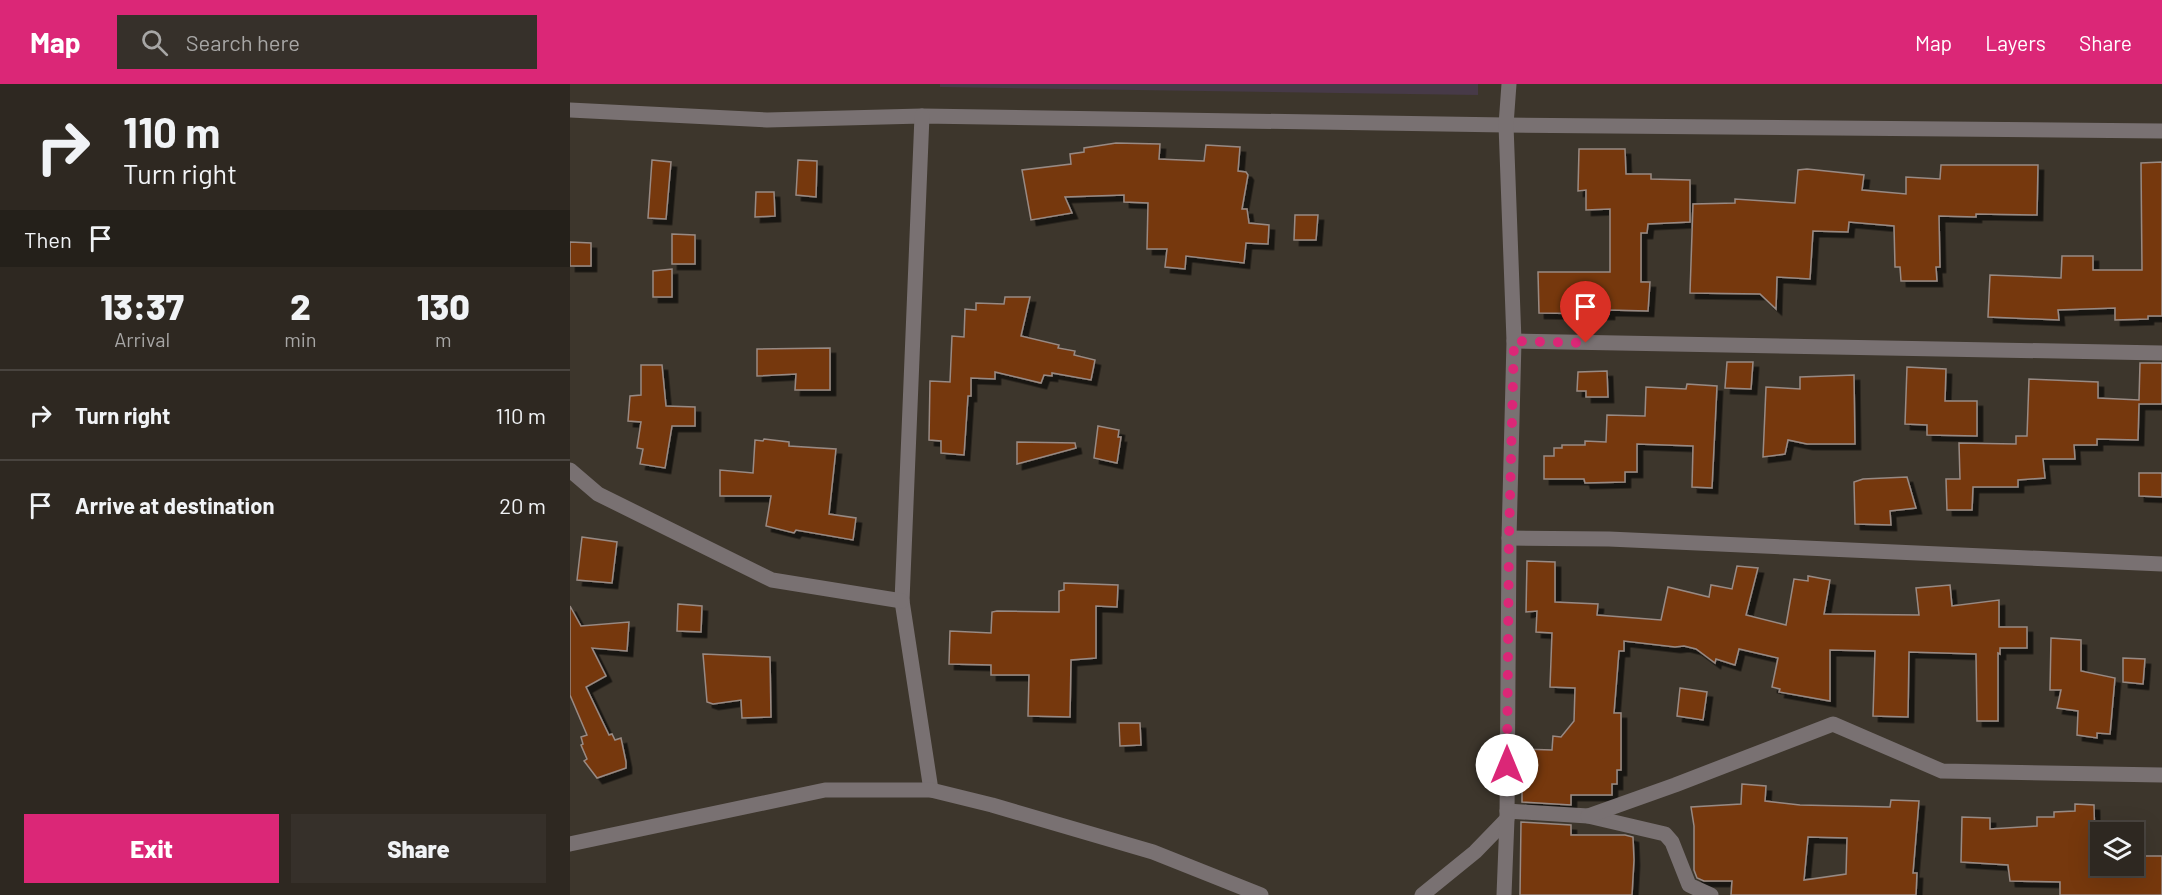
<!DOCTYPE html>
<html lang="en">
<head>
<meta charset="utf-8">
<style>
  body { margin:0; font-family:Barlow,sans-serif; background:#36302a; color:#f1f3f6; height:100vh; display:flex; flex-direction:column; font-size:22px; white-space:nowrap }
  * { box-sizing:border-box; margin:0 }
  p { font-size:20px; color:#a7a6a5 }
  .icon { flex:none; width:33px; height:33px; fill:none; stroke:currentColor; stroke-width:2; stroke-linecap:round; stroke-linejoin:round }
  .map { position:relative; flex:1; overflow:hidden }
  .sheet { display:flex; flex-direction:column; background:#2e2821; width:570px }
  .sheet>* { flex:none }
  .guide { background:#2e2821; color:#f1f3f6; overflow:hidden }
  .controls { position:absolute; left:1520px; top:738px; display:grid; gap:12px }
  .controls a { display:grid; place-items:center; width:54px; height:54px; border-radius:0px; background:#2e2821; box-shadow:0 6px 24px #0002,0 0 0 2px #49443f; font-size:30px }
  .pin { position:absolute; display:grid; place-items:center; width:51px; height:51px; color:#fff; margin:-62px -26px; border-radius:50% 50% 50% 0; rotate:-45deg; box-shadow:0 0 6px #0007 }
  .pin .icon { rotate:45deg }
  .me { position:absolute; width:66px; margin:-33px; rotate:0deg; stroke-linejoin:round; filter:drop-shadow(0 0 4px #0008) }
  .turn { display:flex; align-items:center; gap:21px; height:126px; padding:0 24px; font-size:27px }
  .turn .icon { width:78px; height:78px; stroke-width:2.5 }
  .turn b { display:block; font-size:42px; line-height:51px }
  .then { display:flex; align-items:center; height:57px; padding:0 24px; background:#0003; gap:12px; font-size:22px }
  .eta { display:flex; justify-content:space-evenly; align-items:center; height:102px; text-align:center }
  .eta b { font-size:36px; font-weight:800; line-height:42px }
  .action { display:flex; gap:12px; margin-top:auto; padding:12px 24px }
  .action a { flex:1; height:69px; border-radius:0px; background:#db2777; color:#fff; font-size:24px; font-weight:800; line-height:69px; text-align:center }
  .action a+a { background:#36302a; color:#f1f3f6 }
  ul { padding:0; list-style:none }
  li { display:flex; align-items:center; gap:18px; height:90px; padding:0 24px; border-top:2px solid #49443f }
  li div { flex:1 }
  li b { display:block; font-size:22px }
  li em { font-style:normal }
  header { display:flex; align-items:center; gap:36px; box-sizing:border-box; height:84px; padding:0 30px; background:#db2777; color:#fff }
  header strong { font-size:28px }
  nav { display:flex; gap:33px; margin-inline-start:auto; font-size:21px }
  .search { width:420px; height:54px; background:#36302a; display:flex; align-items:center; gap:15px; box-sizing:border-box; padding:0 21px; border-radius:0px; color:#a7a6a5; font-size:22px }
  main { display:flex; flex:1; min-height:0 }
  .map>svg:first-child { display:block }
  .education { fill:#473a48 }
  .building { fill:#763711; stroke:#988a83; stroke-width:1.5; fill-rule:evenodd; filter:url(#shadow) }
  .lines { fill:none; stroke-linecap:round; stroke-linejoin:round }
  .street { stroke:#797172; stroke-width:15 }
  .route { stroke:#db2777; stroke-width:10; stroke-dasharray:0 18 }
</style>
</head>
<body>
<header>
<strong>Map</strong>
<div class="search"><svg class="icon" aria-label="search" viewBox="0 0 24 24"><circle cx="10" cy="10" r="6"/><path d="M15 15l6 6"/></svg>Search here</div>
<nav><a>Map</a><a>Layers</a><a>Share</a></nav>
</header>
<main>
<section class="sheet">
<div class="guide">
<div class="turn"><svg class="icon" aria-label="right" viewBox="0 0 24 24"><path d="M7 20v-9h11M14 6l5 5-5 5"/></svg><div><b>110 m</b>Turn right</div></div>
<div class="then">Then<svg class="icon" aria-label="arrive" viewBox="0 0 24 24"><path d="M6 21V4h12l-3 4 3 4H6"/></svg></div>
</div>
<div class="eta">
<div><b>13:37</b><p>Arrival</p></div>
<div><b>2</b><p>min</p></div>
<div><b>130</b><p>m</p></div>
</div>
<ul>
<li><svg class="icon" aria-label="right" viewBox="0 0 24 24"><path d="M7 20v-9h11M14 6l5 5-5 5"/></svg><div><b>Turn right</b></div><em>110 m</em></li>
<li><svg class="icon" aria-label="arrive" viewBox="0 0 24 24"><path d="M6 21V4h12l-3 4 3 4H6"/></svg><div><b>Arrive at destination</b></div><em>20 m</em></li>
</ul>
<div class="action"><a>Exit</a><a>Share</a></div>
</section>
<div class="map">
<svg width="1592" height="811" viewBox="0 0 1592 811">
  <defs>
    <filter id="shadow"><feDropShadow dx="5.5" dy="5.5" stdDeviation="0" flood-color="#0009"/></filter>
  </defs>
  <rect width="100%" height="100%" fill="#3d362c"/>
  <!-- education -->
  <polygon class="education" points="370,0 908,0 908,11 370,3"/>
  <!-- building -->
  <g class="building">
    <polygon points="546,59 590,60 589,75 634,77 636,61 670,63 668,87 676,88 678,91 672,125 677,125 679,139 699,141 698,160 676,159 674,179 616,172 615,185 595,183 597,165 577,165 578,119 554,118 554,111 495,113 502,129 461,136 452,86 501,80 500,70 514,68 514,64"/>
    <polygon points="1009,65 1055,65 1056,90 1081,90 1081,95 1120,96 1120,138 1078,140 1077,149 1071,149 1071,198 1080,198 1078,227 1039,226 1039,230 969,229 968,188 1040,188 1040,125 1016,126 1016,106 1008,107"/>
    <polygon points="82,76 101,78 96,135 78,134"/>
    <polygon points="228,76 247,77 246,113 226,111"/>
    <polygon points="1592,78 1592,232 1578,232 1578,235 1545,236 1545,224 1488,226 1489,236 1418,233 1420,191 1491,194 1492,172 1523,172 1523,186 1572,186 1571,79"/>
    <polygon points="1371,81 1468,81 1467,131 1406,130 1406,133 1369,132 1370,183 1366,183 1367,197 1331,197 1330,183 1325,183 1324,142 1279,138 1278,148 1243,147 1240,195 1207,193 1206,225 1190,210 1120,209 1123,120 1165,119 1165,115 1225,119 1228,86 1237,85 1294,91 1292,106 1336,110 1336,93 1370,95"/>
    <polygon points="186,108 204,108 205,132 185,133"/>
    <polygon points="725,131 748,131 746,156 724,156"/>
    <polygon points="102,150 125,151 125,180 102,180"/>
    <polygon points="0,158 21,159 21,182 0,182"/>
    <polygon points="102,185 102,213 83,213 83,187"/>
    <polygon points="435,213 460,213 451,252 489,261 488,264 505,267 504,271 525,276 521,296 482,289 482,292 474,291 471,299 425,288 425,295 401,294 401,312 398,312 394,371 371,369 371,357 359,356 360,297 380,298 382,252 394,253 395,225 406,226 406,219 434,220"/>
    <polygon points="260,264 260,306 225,306 226,290 187,292 187,265"/>
    <polygon points="1157,278 1183,278 1181,305 1155,304"/>
    <polygon points="1570,279 1592,279 1592,320 1569,320 1568,356 1527,355 1527,361 1504,361 1505,375 1473,375 1475,394 1448,396 1448,403 1403,403 1402,426 1377,426 1376,395 1390,395 1389,359 1446,360 1446,352 1457,352 1459,295 1528,298 1528,314 1569,316"/>
    <polygon points="71,281 92,281 96,322 125,323 125,342 102,342 95,384 70,380 73,365 67,364 71,338 58,337 60,312 71,311"/>
    <polygon points="1337,283 1376,285 1375,317 1407,317 1407,352 1357,351 1357,341 1335,340"/>
    <polygon points="1037,287 1038,313 1016,313 1016,307 1007,307 1008,288"/>
    <polygon points="1284,291 1285,360 1237,360 1218,356 1215,370 1193,373 1196,303 1230,305 1230,293"/>
    <polygon points="1117,300 1147,302 1142,404 1122,403 1123,362 1067,360 1067,388 1055,388 1055,398 1015,399 1014,395 974,395 974,372 984,372 984,364 992,364 992,361 1015,361 1015,357 1036,358 1037,331 1075,332 1076,303 1116,305"/>
    <polygon points="528,342 549,346 548,353 551,353 547,379 524,374"/>
    <polygon points="194,355 219,358 219,362 266,365 259,430 286,434 283,456 226,446 224,449 196,442 201,412 150,412 150,386 183,389 185,356 193,357"/>
    <polygon points="447,358 505,359 506,364 447,380"/>
    <polygon points="1569,389 1592,389 1592,413 1569,412"/>
    <polygon points="1337,393 1346,424 1320,427 1321,441 1285,440 1284,398 1293,395"/>
    <polygon points="12,453 47,458 42,499 7,496"/>
    <polygon points="957,477 985,478 985,518 1028,520 1027,531 1091,536 1098,503 1139,513 1141,501 1162,505 1167,482 1188,484 1176,531 1216,541 1224,495 1238,497 1238,492 1260,496 1254,530 1349,531 1346,504 1380,501 1382,522 1429,516 1429,543 1457,543 1457,564 1430,564 1430,570 1428,569 1428,637 1407,637 1406,570 1339,568 1338,633 1303,632 1305,567 1260,566 1260,617 1209,608 1210,605 1202,603 1208,574 1169,565 1165,581 1146,575 1145,579 1126,565 1114,562 1105,563 1054,557 1054,567 1049,567 1044,629 1051,629 1051,686 1047,686 1047,700 1042,700 1042,711 1001,711 1001,721 952,718 952,665 982,666 983,652 991,653 1004,637 1005,604 980,603 982,549 966,548 967,527 956,528"/>
    <polygon points="494,499 548,501 547,523 526,522 526,574 501,576 500,633 458,632 459,591 421,591 421,581 379,580 380,547 421,549 422,528 427,527 489,528 489,507 494,506"/>
    <polygon points="108,520 132,522 131,548 107,547"/>
    <polygon points="0,522 11,542 59,538 57,567 22,564 36,592 16,603 39,651 42,650 45,656 51,654 56,678 56,684 27,694 14,677 17,675 11,661 13,660 11,653 17,651 0,611"/>
    <polygon points="1481,554 1511,556 1511,587 1545,594 1540,650 1527,649 1527,654 1507,651 1508,627 1487,624 1491,606 1480,606"/>
    <polygon points="133,570 200,573 201,633 172,634 171,616 143,620 137,618"/>
    <polygon points="1553,574 1575,575 1573,600 1553,598"/>
    <polygon points="1110,604 1137,608 1133,636 1107,632"/>
    <polygon points="549,639 570,639 571,661 550,662"/>
    <path d="M1172,700L1196,702L1195,717L1230,721L1320,723L1321,716L1349,717L1343,789H1347L1346,811H1161L1162,797H1134L1127,794L1124,786V742L1121,723L1171,720ZM1238,753L1277,754L1276,790L1234,796Z"/>
    <polygon points="1505,720 1524,721 1525,763 1530,763 1530,782 1563,782 1567,780 1568,772 1592,772 1592,811 1490,811 1490,798 1440,797 1438,781 1391,778 1392,733 1420,734 1420,745 1467,742 1467,733 1484,733 1484,728 1505,727"/>
    <polygon points="951,738 1001,741 1001,751 1055,751 1063,753 1064,776 1062,811 950,811"/>
  </g>
  <g class="lines">
    <!-- street -->
    <g class="street">
      <polyline points="0,26 197,36 352,32 936,41 1592,47"/>
      <polyline points="352,32 332,517 361,706"/>
      <polyline points="944,257 1592,269"/>
      <polyline points="0,386 28,410 202,496 332,517"/>
      <polyline points="939,454 1039,455 1592,480"/>
      <polyline points="937,727 1018,732 1095,750 1102,758 1119,801 1141,811"/>
      <polyline points="1018,732 1105,701 1263,640 1372,687 1592,691"/>
      <polyline points="0,760 255,706 361,706 422,721 583,768 691,811"/>
      <polyline points="852,811 905,768 937,735"/>
      <polyline points="934,811 937,735 939,454 944,257 936,41 939,0"/>
    </g>
  </g>
  <g class="lines">
    <!-- route -->
    <polyline class="route" points="937,681 939,454 944,257 1016,259"/>
  </g>
</svg>
<div class="controls">
<a><svg class="icon" aria-label="layers" viewBox="0 0 24 24"><path d="M12 4l9 5-9 5-9-5zM3 14l9 5 9-5"/></svg></a>
</div>
<div class="pin" style="left:1016px;top:259px;background:#d93025"><svg class="icon" aria-label="arrive" viewBox="0 0 24 24"><path d="M6 21V4h12l-3 4 3 4H6"/></svg></div>
<svg class="me" style="left:937px;top:681px" viewBox="-20 -20 40 40"><circle r="19" fill="#fff"/><path d="M0-13L10 11 0 6-10 11z" fill="#db2777"/></svg>
</div>
</main>
</body>
</html>
